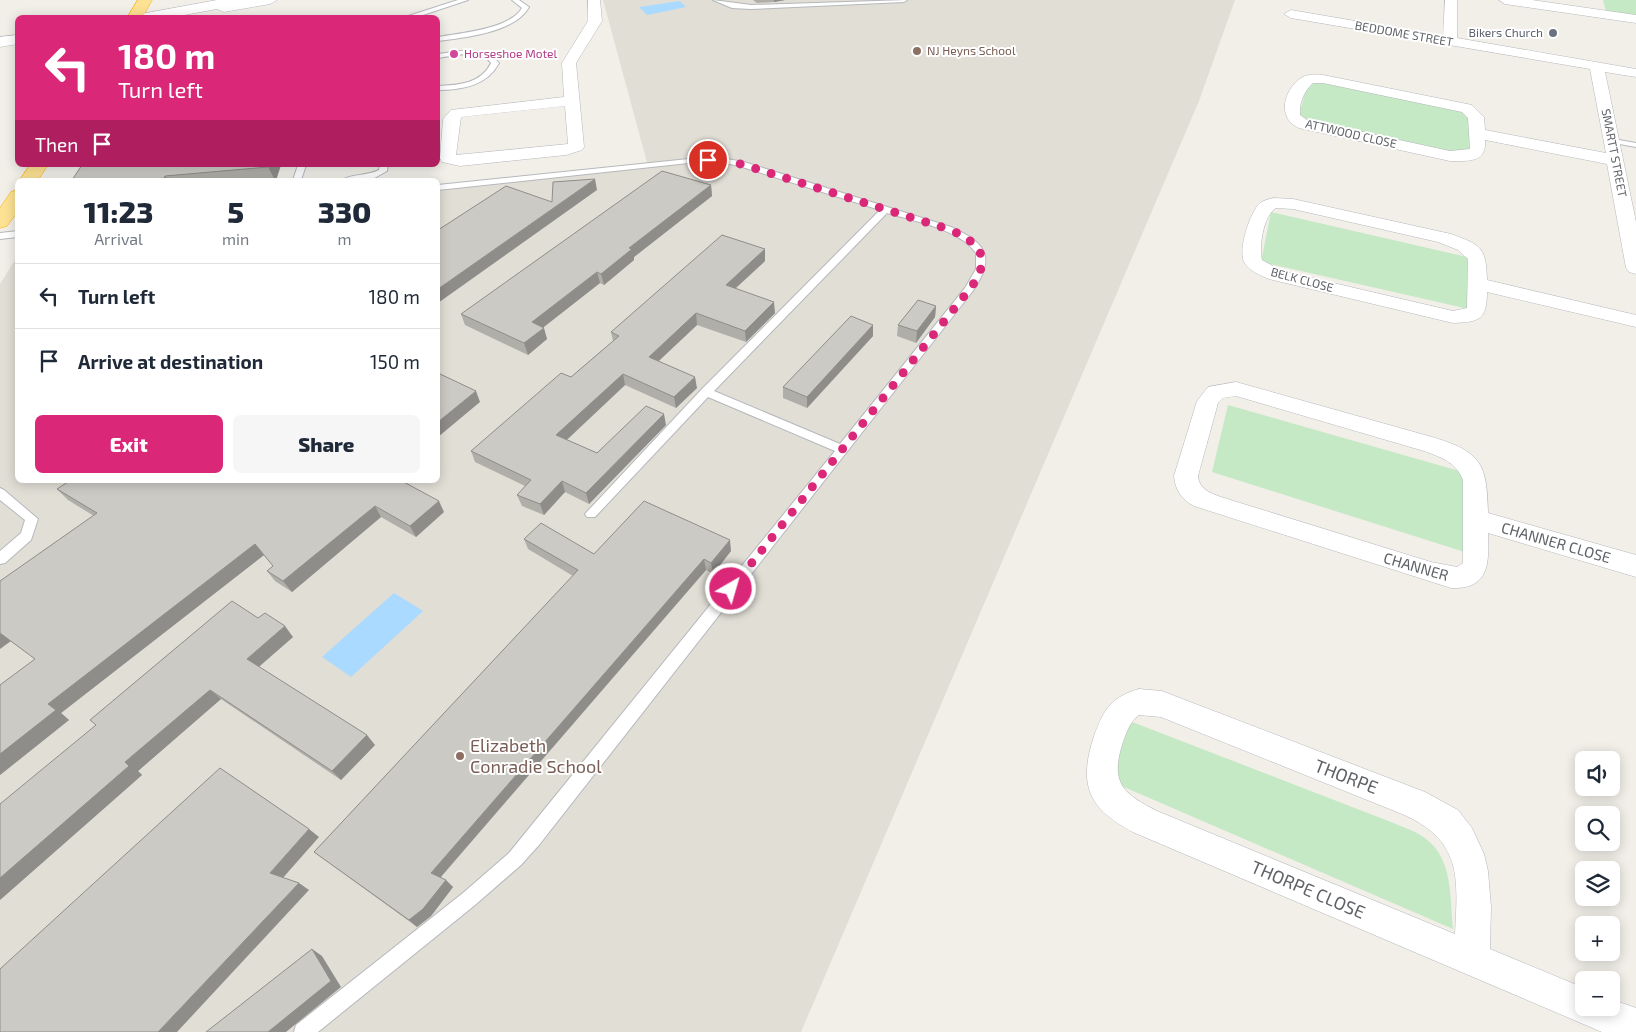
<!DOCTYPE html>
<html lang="en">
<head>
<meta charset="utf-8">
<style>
  body { margin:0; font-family:"Exo 2",sans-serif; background:#f6f6f7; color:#1f2937; height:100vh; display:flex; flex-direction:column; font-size:19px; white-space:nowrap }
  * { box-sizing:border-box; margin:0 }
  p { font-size:16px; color:#747a83 }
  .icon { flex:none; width:28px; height:28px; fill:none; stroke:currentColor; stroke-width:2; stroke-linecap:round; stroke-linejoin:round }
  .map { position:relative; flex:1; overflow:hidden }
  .details { position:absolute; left:15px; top:178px; width:425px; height:305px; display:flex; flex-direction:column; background:#fff; border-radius:8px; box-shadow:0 2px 12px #0003 }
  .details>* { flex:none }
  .top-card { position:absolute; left:15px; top:15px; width:425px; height:152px; border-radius:8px; box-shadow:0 2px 12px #0003; background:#db2777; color:#fff; overflow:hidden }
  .controls { position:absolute; left:1575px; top:751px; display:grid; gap:10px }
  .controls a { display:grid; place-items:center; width:45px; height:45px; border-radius:8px; background:#fff; box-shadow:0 2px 12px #0003; font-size:25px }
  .pin { position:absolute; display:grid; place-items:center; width:42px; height:42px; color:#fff; margin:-21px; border:2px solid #fff; border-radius:50%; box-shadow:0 1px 5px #0007 }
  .me { position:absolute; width:55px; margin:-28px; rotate:38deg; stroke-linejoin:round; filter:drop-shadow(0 0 4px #0008) }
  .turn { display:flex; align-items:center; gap:18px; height:105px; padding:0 20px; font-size:22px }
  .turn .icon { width:65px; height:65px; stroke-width:2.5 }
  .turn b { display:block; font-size:35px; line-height:42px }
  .then { display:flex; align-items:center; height:48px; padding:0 20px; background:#0003; gap:10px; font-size:19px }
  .eta { display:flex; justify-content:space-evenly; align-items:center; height:85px; text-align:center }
  .eta b { font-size:30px; font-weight:800; line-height:35px }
  .cta { display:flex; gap:10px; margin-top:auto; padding:10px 20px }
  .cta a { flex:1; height:58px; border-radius:8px; background:#db2777; color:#fff; font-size:20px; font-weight:800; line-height:58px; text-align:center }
  .cta a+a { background:#f6f6f7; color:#1f2937 }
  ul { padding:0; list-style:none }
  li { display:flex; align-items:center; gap:15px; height:65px; padding:0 20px; border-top:1px solid #e0e1e3 }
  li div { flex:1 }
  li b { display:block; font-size:19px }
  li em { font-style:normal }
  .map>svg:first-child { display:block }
  .education { fill:#e1ded6 }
  .green { fill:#c5e8c5 }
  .water { fill:#aadaff }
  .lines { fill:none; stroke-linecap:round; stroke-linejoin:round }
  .lane-casing { stroke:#b5b8bc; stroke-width:2 }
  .street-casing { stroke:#b5b8bc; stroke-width:1 }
  .secondary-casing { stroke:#b6babf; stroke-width:1 }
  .highway-casing { stroke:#f9ab00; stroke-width:1 }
  .lane { fill:#fff; fill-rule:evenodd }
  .street { fill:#fff; fill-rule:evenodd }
  .secondary { fill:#fff; fill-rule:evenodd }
  .highway { fill:#fde293; fill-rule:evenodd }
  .wall { fill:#afaea9 }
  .shaded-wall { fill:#8f8d8a }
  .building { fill:#cccac5; stroke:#8f8d8a }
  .route { stroke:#db2777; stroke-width:9; stroke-dasharray:0 16.2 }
  .worship-dot { fill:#6b7280; stroke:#fff; stroke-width:2 }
  .education-dot { fill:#8d6e63; stroke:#fff; stroke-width:2 }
  .hotel-dot { fill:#d1479c; stroke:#fff; stroke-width:2 }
  .labels { text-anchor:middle; stroke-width:4; stroke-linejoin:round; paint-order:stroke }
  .far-worship-label { font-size:12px; fill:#5b616d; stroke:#fff; text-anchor:end }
  .far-street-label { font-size:12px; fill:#5f6368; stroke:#fff }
  .far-education-label { font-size:12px; fill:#785e54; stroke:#fff; text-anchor:start }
  .far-hotel-label { font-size:12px; fill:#b23c85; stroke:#fff; text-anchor:start }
  .street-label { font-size:15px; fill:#5f6368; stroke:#fff }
  .near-education-label { font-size:18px; fill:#785e54; stroke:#fff; text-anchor:start }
  .near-street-label { font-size:18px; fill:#5f6368; stroke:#fff }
</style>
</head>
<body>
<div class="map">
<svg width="1636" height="1032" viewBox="0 0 1636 1032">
  <rect width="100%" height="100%" fill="#f1efe8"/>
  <!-- education -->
  <polygon class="education" points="603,0 1235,0 1199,101 801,1032 0,1032 0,284 17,257 18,480 438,480 438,188 648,166"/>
  <!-- green -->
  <g class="green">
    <polygon points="1603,0 1636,0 1636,17 1606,12"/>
    <polygon points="1320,82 1448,106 1468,114 1470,148 1462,152 1450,152 1310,123 1300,116 1300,112 1307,85"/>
    <polygon points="1271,212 1467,257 1469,309 1261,262"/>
    <polygon points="1228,405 1470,474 1471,554 1212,472"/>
    <path d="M1127,720L1391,822C1402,827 1417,831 1426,839C1453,859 1450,898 1453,929L1110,781Z"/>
  </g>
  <!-- water -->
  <g class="water">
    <polygon points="680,1 686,7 647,15 639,7"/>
    <polygon points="394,593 423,611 351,677 322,657"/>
  </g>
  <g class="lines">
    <!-- lane casing -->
    <g class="lane-casing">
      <g id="lane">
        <polygon points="458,0 468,0 414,18 402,18"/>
        <path d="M512,0H519L529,7C516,32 464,38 438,41V37C460,33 510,29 522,8Z"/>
        <polygon points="713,0 751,5 907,0 904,2 751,9 732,8"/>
        <path d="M460,51C475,50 489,50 499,63C487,86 461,90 438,90V86C458,85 481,84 491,63C480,48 453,56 438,58V54Z"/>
        <polygon points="1608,138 1636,143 1636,147 1608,142"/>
        <path d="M698,158H721L744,162L951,227C987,243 996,258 972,292L539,845L521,865L475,905L318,1032H294L296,1025L463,893L509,853L835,451L708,397L595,517H587L585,514L702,389L880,210L739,166L721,162H698L438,190V185ZM887,213C913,221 960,229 976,253V269L965,288L840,444L714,391Z"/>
        <polygon points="298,165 306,165 301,180 293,180"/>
        <path d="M380,165H388L387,171L371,180H342C351,174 367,176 379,170Z"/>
        <polygon points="18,231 18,237 0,239 0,233"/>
        <polygon points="0,488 4,490 38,519 31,540 5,563 0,564 0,551 21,533 25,520 0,500"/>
      </g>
    </g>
    <!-- street casing -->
    <g class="street-casing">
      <g id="street">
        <path d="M588,0H600L602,21L576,63L584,147L582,150L566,155L460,166L442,162L440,158L443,119L451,110L564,97L562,63L588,21ZM565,106L568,144L456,155L461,117Z"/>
        <path d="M1445,0H1457V38L1636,69V77L1605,72L1636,222V274L1629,272L1626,268L1607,164L1485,140C1487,163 1468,161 1450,161L1299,128C1275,118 1285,86 1303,77C1309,74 1316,75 1323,75L1472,105L1484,117L1485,130L1606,153L1590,69L1291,18L1284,14L1291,10L1443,36ZM1313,83H1323L1462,112L1468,118L1470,149L1450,151L1307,120L1300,115C1299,103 1304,91 1313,83Z"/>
        <polygon points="1499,0 1532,0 1636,15 1636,23 1505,4"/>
        <path d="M1274,198L1293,199L1451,234C1481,245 1486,247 1487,280L1636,315V327L1487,292C1487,320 1479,322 1453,323L1269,279C1260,275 1249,271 1244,262C1238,249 1250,212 1260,203C1264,200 1269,199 1274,198ZM1276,208L1293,209L1438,242L1458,250L1468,259L1467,308L1453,311L1282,271L1262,260C1259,246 1263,216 1276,208Z"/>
        <path d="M1236,382L1432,437C1482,452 1487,464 1488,513L1636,555V577L1488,533C1489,562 1490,590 1451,588L1194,506C1182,500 1175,490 1174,476L1197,401L1208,387ZM1236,396L1424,451C1441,457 1457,463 1463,480V563L1457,567L1431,562L1221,497C1210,493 1199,489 1198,476L1218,403L1223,398Z"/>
        <path d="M1139,689L1162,691L1172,695L1425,792L1458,810L1472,828L1484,854L1488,871L1491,907L1490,949L1584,988V1008H1611V999L1636,1008V1032H1602L1588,1026L1135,833C1088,809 1078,785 1094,736C1104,709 1111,697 1139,689ZM1139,715L1161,717L1402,814C1462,840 1458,877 1455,934L1157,811C1124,794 1110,784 1122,745C1126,733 1129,723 1139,715Z"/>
      </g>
    </g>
    <!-- secondary casing -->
    <g class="secondary-casing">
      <g id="secondary">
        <polygon points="217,0 277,0 270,4 224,12 217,9 168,18 134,18 141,14"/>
        <polygon points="18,35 18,44 0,47 0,37"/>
      </g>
    </g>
    <!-- highway casing -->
    <g class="highway-casing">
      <g id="highway">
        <polygon points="138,0 152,0 142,18 127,18"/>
        <polygon points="30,165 48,165 38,180 20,180"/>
        <polygon points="18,190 18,211 7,226 0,228 0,208 11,192"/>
      </g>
    </g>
    <!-- lane -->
    <use href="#lane" class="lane"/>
    <!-- street -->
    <use href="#street" class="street"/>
    <!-- secondary -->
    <use href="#secondary" class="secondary"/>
    <!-- highway -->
    <use href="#highway" class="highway"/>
  </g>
  <!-- wall -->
  <g class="wall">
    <polygon points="753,0 785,0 774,2 757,3"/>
    <polygon points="281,165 276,180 72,180"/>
    <polygon points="711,185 712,196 634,257 634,260 604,285 600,283 543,327 547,339 528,355 465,325 461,314"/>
    <polygon points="765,249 765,261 736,288 775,313 746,342 697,325 659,361 697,388 676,408 625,385 567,440 597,453 666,425 589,504 565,492 544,515 522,506 517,495 525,486 475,462 471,451 571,377 613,341 611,332"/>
    <polygon points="936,306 935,317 916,343 897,336 898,325"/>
    <polygon points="873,325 873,336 807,408 783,398 783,387"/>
    <polygon points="71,480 444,512 416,537 381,517 292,592 275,581 267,571 273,566 264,555 61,713 69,720 0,775 35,659 11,641 94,516 68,500 57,489"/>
    <polygon points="524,539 594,554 731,551 713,574 706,570 441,877 453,887 431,916 417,927 314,852 573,576 528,549"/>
    <polygon points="258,618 293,637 259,667 375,745 341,780 221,699 138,771 142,775 0,900"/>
  </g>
  <!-- shaded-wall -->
  <g class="shaded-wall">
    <polygon points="774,0 785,0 774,2"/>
    <polygon points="269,165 281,165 276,180 275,180 268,167"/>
    <polygon points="165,176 168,180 163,180"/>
    <polygon points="595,179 597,190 438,303 438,289"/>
    <polygon points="711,185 712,196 634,257 634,260 604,285 601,274 629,248"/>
    <polygon points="765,249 765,261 727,296 726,285"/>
    <polygon points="597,272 600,283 535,334 532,322"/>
    <polygon points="774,302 775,313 746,342 745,331"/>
    <polygon points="936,306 935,317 916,343 917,331"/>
    <polygon points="696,313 697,325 651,368 649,357"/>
    <polygon points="873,325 873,336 807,408 807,397"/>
    <polygon points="544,328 547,339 528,355 524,343"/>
    <polygon points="623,374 625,385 560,446 556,435"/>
    <polygon points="695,377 697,388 676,408 674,397"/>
    <polygon points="476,391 480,402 438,437 438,422"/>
    <polygon points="664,414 666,425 589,504 586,493"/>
    <polygon points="562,481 565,492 544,515 540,504"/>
    <polygon points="439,501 444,512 416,537 410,526"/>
    <polygon points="375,506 381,517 292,592 283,581"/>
    <polygon points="730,540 731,551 713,574 711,563"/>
    <polygon points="255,544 264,555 61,713 69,720 0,775 0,754 48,704"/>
    <polygon points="704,559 706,570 438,880 431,873"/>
    <polygon points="285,626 293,637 256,669 247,659"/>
    <polygon points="0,633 11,641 0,649"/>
    <polygon points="210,690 221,699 138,771 142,775 0,900 0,878 125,762"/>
    <polygon points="367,735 375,745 341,780 332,771"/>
    <polygon points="309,829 319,837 281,880 270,873"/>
    <polygon points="446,880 453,887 431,916 417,927 409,920"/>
    <polygon points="299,883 309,890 177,1032 158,1032"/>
    <polygon points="312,949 322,956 341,987 286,1032 268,1032"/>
  </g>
  <!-- building -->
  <g class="building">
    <polygon points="82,165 269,165 268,167 165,176 163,180 72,180"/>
    <polygon points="662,171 711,185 629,248 632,249 601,274 597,272 532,322 544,328 524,343 461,314"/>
    <polygon points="595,179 438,289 438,230 506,186 552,202 553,182"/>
    <polygon points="722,235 765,249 726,285 774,302 745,331 696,313 649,357 695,377 674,397 623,374 556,435 597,453 646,406 664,414 586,493 562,481 540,504 517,495 531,480 471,451 561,373 571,377 619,336 611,332"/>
    <polygon points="918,300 936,306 917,331 898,325"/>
    <polygon points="851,316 873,325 807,397 783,387"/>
    <polygon points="438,373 476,391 438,422"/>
    <polygon points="71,480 400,480 439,501 410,526 375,506 283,581 267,571 273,566 255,544 48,704 56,710 0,754 0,685 35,659 0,633 0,581 97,513 57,489"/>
    <polygon points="644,501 730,540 711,563 704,559 431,873 446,880 423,909 409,920 314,852 578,570 524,539 541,523 594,554"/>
    <polygon points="232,601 258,618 265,613 285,626 247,659 367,735 332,771 210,690 125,762 129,766 0,878 0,804 96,725 90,720"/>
    <polygon points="220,768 309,829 270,873 299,883 158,1032 0,1032 0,969"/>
    <polygon points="312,949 331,981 268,1032 206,1032"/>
  </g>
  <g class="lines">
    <!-- route -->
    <path class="route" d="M708,160L741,164L948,229C982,243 993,259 969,290L731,589"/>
  </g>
  <!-- markers -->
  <circle class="worship-dot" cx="1553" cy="33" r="5"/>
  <g class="education-dot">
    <circle cx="917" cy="51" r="5"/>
    <circle cx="460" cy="756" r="5"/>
  </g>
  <circle class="hotel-dot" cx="454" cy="54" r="5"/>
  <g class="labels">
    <!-- far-worship labels -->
    <g class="far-worship-label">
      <text x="1543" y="37">Bikers Church</text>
    </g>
    <!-- far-street labels -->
    <g class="far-street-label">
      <text transform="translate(1404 34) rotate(10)" y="4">BEDDOME STREET</text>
      <text transform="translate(1351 134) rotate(13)" y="4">ATTWOOD CLOSE</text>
      <text transform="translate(1614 153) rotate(79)" y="4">SMARTT STREET</text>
      <text transform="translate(1302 280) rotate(15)" y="4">BELK CLOSE</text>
    </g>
    <!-- far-education labels -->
    <g class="far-education-label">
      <text x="927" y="55">NJ Heyns School</text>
    </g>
    <!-- far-hotel labels -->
    <g class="far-hotel-label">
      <text x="464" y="58">Horseshoe Motel</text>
    </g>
    <!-- street labels -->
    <g class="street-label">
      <text transform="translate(1556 543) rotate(16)" y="5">CHANNER CLOSE</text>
      <text transform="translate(1416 567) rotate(16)" y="5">CHANNER</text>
    </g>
    <!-- near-education labels -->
    <g class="near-education-label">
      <text x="470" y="752">Elizabeth<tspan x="470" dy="21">Conradie School</tspan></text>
    </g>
    <!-- near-street labels -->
    <g class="near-street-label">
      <text transform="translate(1346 777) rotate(21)" y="6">THORPE</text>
      <text transform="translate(1308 890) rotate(23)" y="6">THORPE CLOSE</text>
    </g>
  </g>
</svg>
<div class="controls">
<a><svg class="icon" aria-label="sound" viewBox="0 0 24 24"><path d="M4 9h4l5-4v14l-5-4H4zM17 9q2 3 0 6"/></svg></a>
<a><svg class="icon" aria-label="search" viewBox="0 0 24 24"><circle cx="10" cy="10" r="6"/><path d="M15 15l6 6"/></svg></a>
<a><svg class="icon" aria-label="layers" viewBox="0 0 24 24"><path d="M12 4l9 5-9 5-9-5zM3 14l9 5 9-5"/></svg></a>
<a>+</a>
<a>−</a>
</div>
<div class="pin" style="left:708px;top:160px;background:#d93025"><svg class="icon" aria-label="arrive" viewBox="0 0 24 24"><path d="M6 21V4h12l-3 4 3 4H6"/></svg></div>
<svg class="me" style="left:731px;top:589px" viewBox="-20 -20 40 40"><circle r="17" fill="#db2777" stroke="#fff" stroke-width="3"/><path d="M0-11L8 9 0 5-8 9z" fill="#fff"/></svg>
<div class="top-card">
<div class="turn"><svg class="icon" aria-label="left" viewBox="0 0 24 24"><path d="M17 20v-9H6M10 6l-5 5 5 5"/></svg><div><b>180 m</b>Turn left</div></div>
<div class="then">Then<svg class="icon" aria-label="arrive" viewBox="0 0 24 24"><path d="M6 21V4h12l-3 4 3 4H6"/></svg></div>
</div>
<section class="details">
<div class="eta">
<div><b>11:23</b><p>Arrival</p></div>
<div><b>5</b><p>min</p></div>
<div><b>330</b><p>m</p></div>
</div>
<ul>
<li><svg class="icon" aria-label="left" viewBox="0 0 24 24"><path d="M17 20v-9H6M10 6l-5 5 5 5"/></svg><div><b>Turn left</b></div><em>180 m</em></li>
<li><svg class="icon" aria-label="arrive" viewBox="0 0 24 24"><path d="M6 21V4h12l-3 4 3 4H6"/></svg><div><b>Arrive at destination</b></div><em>150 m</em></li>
</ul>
<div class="cta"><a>Exit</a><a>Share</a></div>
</section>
</div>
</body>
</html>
